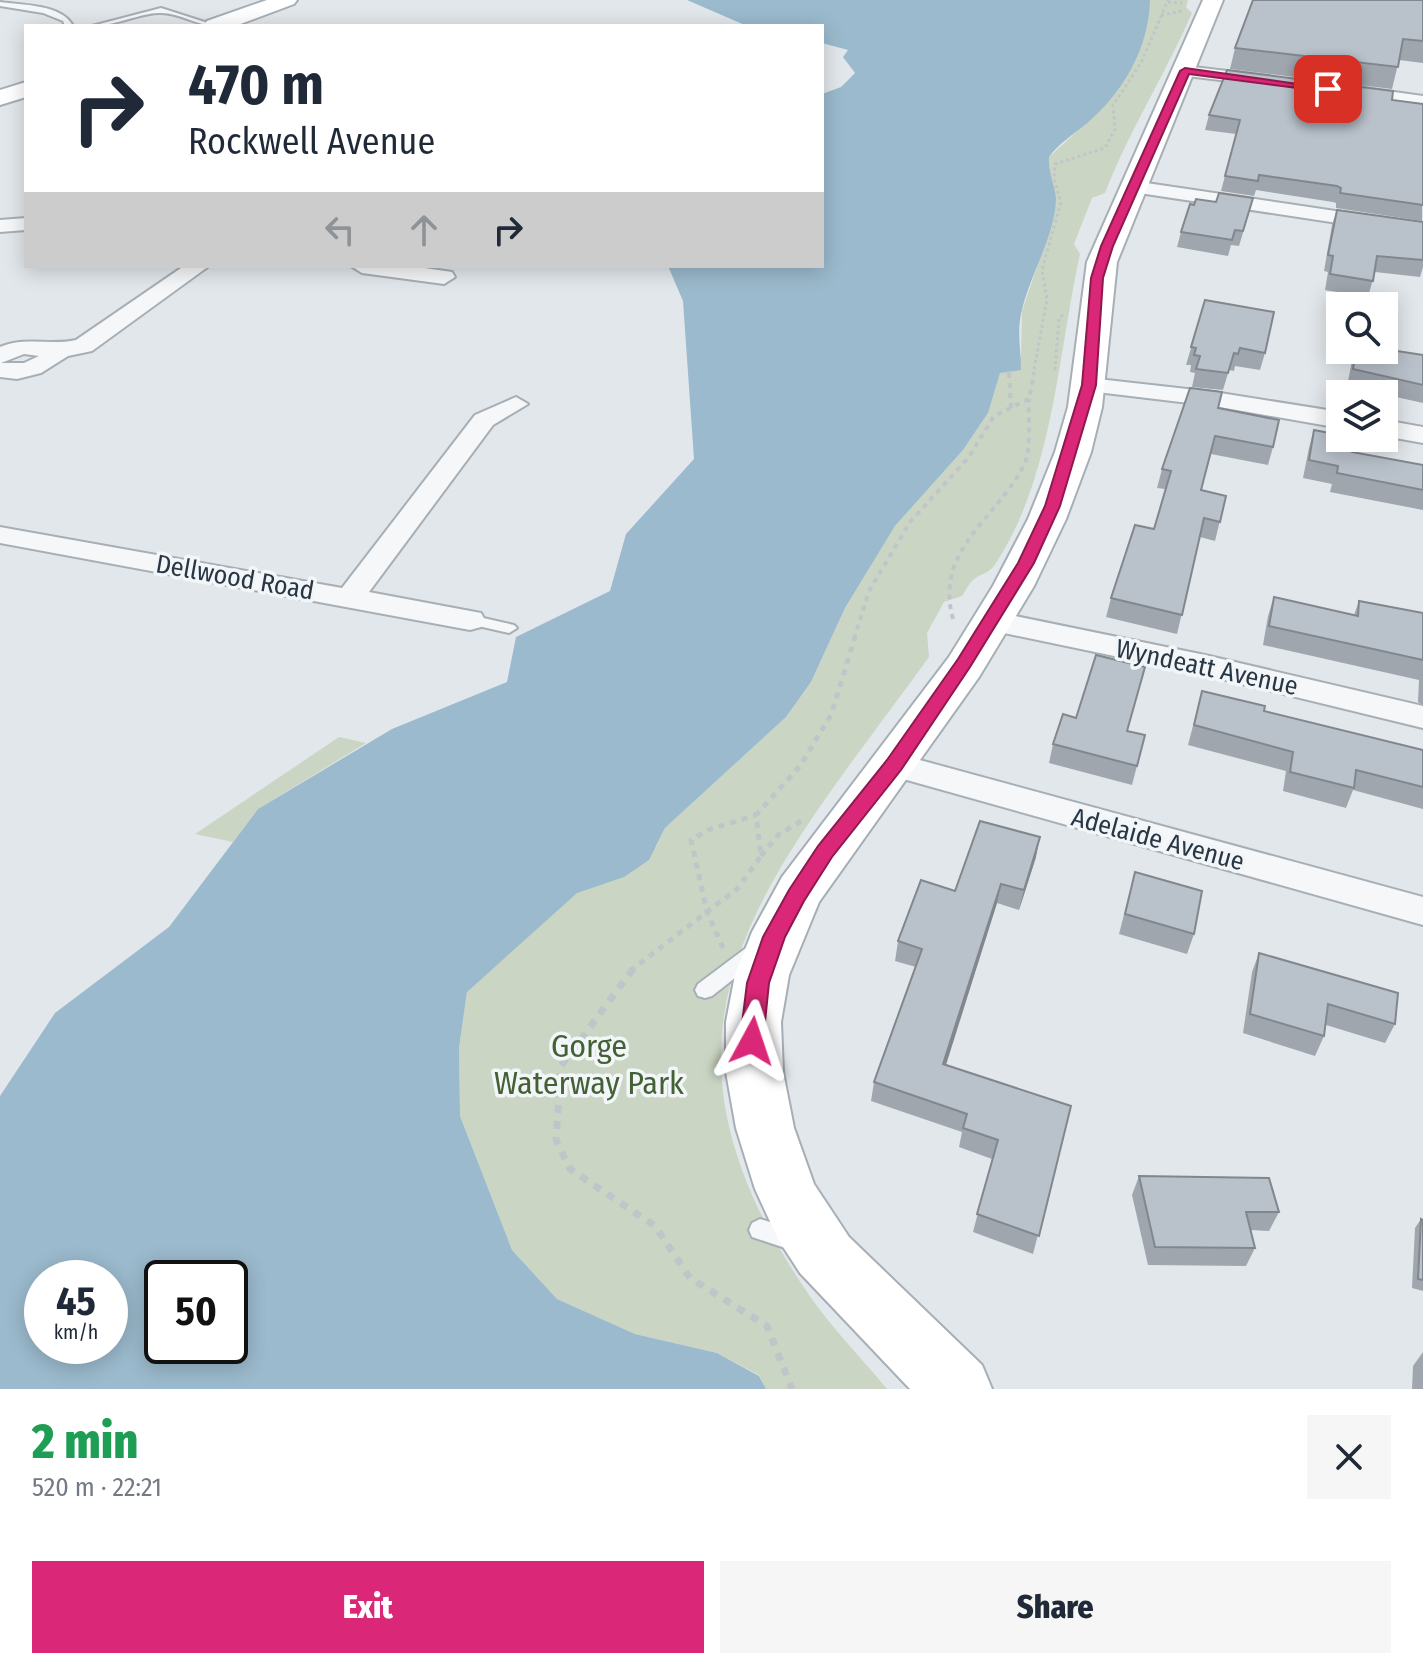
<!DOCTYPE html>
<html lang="en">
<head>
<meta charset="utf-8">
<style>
  body { margin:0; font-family:"Fira Sans Condensed",sans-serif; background:#f6f6f7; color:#1f2937; height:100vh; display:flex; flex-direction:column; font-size:30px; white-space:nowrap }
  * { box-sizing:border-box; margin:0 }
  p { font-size:26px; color:#747a83 }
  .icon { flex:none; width:44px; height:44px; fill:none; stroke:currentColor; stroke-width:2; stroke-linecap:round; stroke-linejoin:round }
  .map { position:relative; height:1389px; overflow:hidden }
  .panel { display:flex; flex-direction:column; background:#fff; flex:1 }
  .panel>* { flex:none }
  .guide { position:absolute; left:24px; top:24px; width:800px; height:244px; border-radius:0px; box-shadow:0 4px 20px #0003; background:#fff; color:#1f2937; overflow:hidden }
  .tools { position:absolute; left:1326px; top:292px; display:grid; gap:16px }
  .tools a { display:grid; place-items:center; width:72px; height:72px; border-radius:0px; background:#fff; box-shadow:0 4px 20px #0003; font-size:40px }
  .speed { position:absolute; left:24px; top:1260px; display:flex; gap:16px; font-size:40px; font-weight:700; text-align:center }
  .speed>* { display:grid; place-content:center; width:104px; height:104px; border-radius:50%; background:#fff; box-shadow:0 4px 20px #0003; line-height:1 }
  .speed small { font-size:20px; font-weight:400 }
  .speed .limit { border:4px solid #111; border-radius:12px; background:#fff; color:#111 }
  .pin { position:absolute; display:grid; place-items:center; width:68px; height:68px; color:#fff; margin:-34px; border-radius:16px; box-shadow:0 4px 12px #0006 }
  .me { position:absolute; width:88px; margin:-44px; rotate:5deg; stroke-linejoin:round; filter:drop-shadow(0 0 6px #0008) }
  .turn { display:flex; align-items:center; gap:28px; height:168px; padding:0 32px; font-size:36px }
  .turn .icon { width:104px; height:104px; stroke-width:2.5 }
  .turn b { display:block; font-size:56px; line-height:68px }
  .lanes { display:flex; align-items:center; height:76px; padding:0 32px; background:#0003; justify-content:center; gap:40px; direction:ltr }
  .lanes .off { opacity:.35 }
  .round { display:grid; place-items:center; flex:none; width:84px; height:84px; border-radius:0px; background:#f6f6f7 }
  .overview { display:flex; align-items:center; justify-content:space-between; height:136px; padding:0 32px }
  h1 { font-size:48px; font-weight:800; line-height:60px; color:#1e9e55 }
  .action { display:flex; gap:16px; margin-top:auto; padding:16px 32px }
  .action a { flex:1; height:92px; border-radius:0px; background:#db2777; color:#fff; font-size:32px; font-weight:800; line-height:92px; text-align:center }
  .action a+a { background:#f6f6f7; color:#1f2937 }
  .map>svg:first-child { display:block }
  .green { fill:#cad6c3 }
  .water { fill:#9bbacd; fill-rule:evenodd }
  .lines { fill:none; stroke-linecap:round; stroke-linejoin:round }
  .service-casing { stroke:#a7afb6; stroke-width:4 }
  .minor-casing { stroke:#a7afb6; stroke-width:4 }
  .secondary-casing { stroke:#a7afb6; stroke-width:4 }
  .path-far3 { stroke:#c0c5ca; stroke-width:3; stroke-dasharray:3 3; stroke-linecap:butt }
  .path-far2 { stroke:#c0c5ca; stroke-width:4; stroke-dasharray:5 5; stroke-linecap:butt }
  .path-far1 { stroke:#c0c5ca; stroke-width:5; stroke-dasharray:6 6; stroke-linecap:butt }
  .path { stroke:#c0c5ca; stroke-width:7; stroke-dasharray:8 8; stroke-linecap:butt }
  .service { fill:#f5f7f9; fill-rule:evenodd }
  .minor { fill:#f5f7f9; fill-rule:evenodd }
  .secondary { fill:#fff; fill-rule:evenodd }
  .wall { fill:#9fa6ae }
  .shaded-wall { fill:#82878d }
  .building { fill:#b9c1ca; stroke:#82878d; stroke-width:2 }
  .route { fill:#db2777; stroke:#8e194d; stroke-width:2 }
  .labels { text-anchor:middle; stroke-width:7; stroke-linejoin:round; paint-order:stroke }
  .street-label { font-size:26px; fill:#293745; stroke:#f2f6f8 }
  .near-park-label { font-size:32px; fill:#446135; stroke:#f2f6f8 }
</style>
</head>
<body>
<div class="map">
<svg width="1423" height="1389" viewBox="0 0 1423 1389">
  <rect width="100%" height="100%" fill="#e2e7eb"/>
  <!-- green -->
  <g class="green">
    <path d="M1150,0H1188L1186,7L1192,13C1165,75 1129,131 1105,193L1092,198L1074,244L1080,254C1058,354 1053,476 996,563C990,574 980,573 972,581C968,585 965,592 962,596L944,602L927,633L929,657C771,876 624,1019 803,1286C827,1323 859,1355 887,1389H766L759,1375L717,1353L635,1334L557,1299L512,1250L460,1116L459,1048L467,992L547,894L656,847L665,828L786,717L811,682L845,608L895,526L963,450L988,413L1000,372L1021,355L1022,311L1047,238L1054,191L1048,177L1049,157L1086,123L1143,37Z"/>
    <polygon points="339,737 366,743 258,809 233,842 195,834"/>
  </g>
  <!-- water -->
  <path class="water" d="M687,0H1150C1149,48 1123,93 1086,124C1073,135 1059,143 1049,157C1048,174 1056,188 1056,200C1054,239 1029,276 1021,314C1017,333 1021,351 1021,370L1000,373L988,413L963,450L895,526L845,608L811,682L786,717L665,828L649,860L624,877L577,893L467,992L459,1048L460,1116L512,1250L557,1299L635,1334L717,1353L759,1376L766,1389H0V1096L55,1013L169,927L258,809L392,729L507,682L516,637L610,591L626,534L694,459L683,301L668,266H822V94L841,87L855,73L843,57L848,50L822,43V26H747ZM42,1278H110V1346H42ZM162,1278H230V1346H162Z"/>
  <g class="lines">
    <!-- service casing -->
    <g class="service-casing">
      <g id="service">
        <path d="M0,2C21,5 62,4 73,26H65L63,21L43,13L0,6Z"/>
        <path d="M161,8L217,26C197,26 180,13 161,13C143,12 115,26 92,26Z"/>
        <polygon points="470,615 514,625 517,628 509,633 465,623 462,620 465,617"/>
        <polygon points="757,942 764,945 767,950 764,955 712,996 705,998 698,996 695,990 698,984 750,945"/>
        <polygon points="760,1219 805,1233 808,1241 805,1249 797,1252 752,1237 749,1230 752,1223"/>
      </g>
    </g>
    <!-- minor casing -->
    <g class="minor-casing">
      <g id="minor">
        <polygon points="1185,66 1269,76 1278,81 1269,86 1179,75 1177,71"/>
        <polygon points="1351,86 1423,96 1423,106 1345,95 1345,87"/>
        <polygon points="1133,181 1423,224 1423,236 1126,191 1123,187 1126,183"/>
        <polygon points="26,218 26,230 0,232 0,220"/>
        <path d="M184,266H209L92,351L68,356L41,373L17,379L0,377V347C26,336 50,346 76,340ZM24,354L39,356L24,363H1Z"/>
        <polygon points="351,266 411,266 452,272 455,277 444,284 362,273"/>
        <polygon points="1089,378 1214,392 1340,412 1340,428 1214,406 1080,390 1077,385"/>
        <polygon points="516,397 528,404 493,425 369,592 481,613 485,620 481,627 470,630 0,543 0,527 342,588 475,415"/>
        <polygon points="1384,420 1423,427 1423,443 1384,436"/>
        <polygon points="991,611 1205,655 1423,706 1423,728 1205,675 980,628 976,621 980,614"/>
        <polygon points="894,753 1423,897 1423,925 882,773 877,765 882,757"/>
      </g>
    </g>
    <!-- secondary casing -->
    <g class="secondary-casing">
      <g id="secondary">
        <polygon points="267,0 297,0 294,4 235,26 204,26 207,21"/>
        <polygon points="1203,0 1223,0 1117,262 1102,407 1091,452 1066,519 1034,586 979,677 819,902 789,975 781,1022 783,1072 794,1128 814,1184 849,1237 982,1365 992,1389 910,1389 800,1273 778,1239 755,1189 736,1128 726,1072 726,1022 735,975 752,932 782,877 949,657 993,586 1028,519 1055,452 1068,407 1087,262"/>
        <polygon points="26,82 26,97 0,105 0,90"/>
      </g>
    </g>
    <!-- path-far3 -->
    <g class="path-far3">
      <polyline points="1168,2 1182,3"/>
      <polyline points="1161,15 1182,11"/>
      <polyline points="1055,370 1059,318 1063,315"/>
      <polyline points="1009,371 1009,375"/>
      <polyline points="1033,375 1047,299 1042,270 1061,202 1054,179 1055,164 1105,148 1115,129 1113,105 1141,63 1168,0"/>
    </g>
    <!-- path-far2 -->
    <g class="path-far2">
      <polyline points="1009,373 1011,408"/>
      <path d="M953,619C934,550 995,520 1023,467C1032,451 1028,418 1029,399"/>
      <polyline points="854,639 869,591 910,522 969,457 994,416 1029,399 1034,373"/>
    </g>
    <!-- path-far1 -->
    <g class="path-far1">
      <polyline points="761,856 778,835 806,818"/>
      <polyline points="723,948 707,912 691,840 708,830 756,815"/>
      <polyline points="630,971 737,889 761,856 756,815 800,766 831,715 855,637"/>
    </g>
    <!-- path -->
    <polyline class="path" points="633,969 561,1066 556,1140 570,1169 655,1226 690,1278 767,1326 792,1389"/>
    <!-- service -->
    <use href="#service" class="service"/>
    <!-- minor -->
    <use href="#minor" class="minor"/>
    <!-- secondary -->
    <use href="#secondary" class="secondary"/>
  </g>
  <!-- wall -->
  <g class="wall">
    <polygon points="1423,0 1423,63 1399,60 1392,89 1230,69 1235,48"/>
    <polygon points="1392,100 1423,104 1422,221 1336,208 1336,203 1333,202 1256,190 1254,196 1221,191 1236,134 1205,130 1209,115"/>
    <polygon points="1337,210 1423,222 1423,267 1420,277 1375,272 1368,297 1325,290 1328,272 1324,271 1332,225"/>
    <polygon points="1249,213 1239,246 1231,245 1228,256 1177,247 1181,232"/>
    <polygon points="1205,300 1265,353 1260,370 1235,366 1234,371 1229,370 1223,390 1192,387 1195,373 1190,372 1191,365 1186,365"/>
    <polygon points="1355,350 1384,350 1423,355 1423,403 1347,386 1352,361"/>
    <polygon points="1218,408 1273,447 1268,465 1211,454 1201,490 1226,496 1215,541 1200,537 1177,634 1106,617 1111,598 1154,529 1165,489 1157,488 1162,469"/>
    <polygon points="1314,430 1352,452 1423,465 1423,510 1330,492 1332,484 1303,478 1309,448"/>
    <polygon points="1274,597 1354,615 1359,601 1423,613 1423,705 1418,702 1419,680 1263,645 1268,616"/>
    <polygon points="1202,691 1264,711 1423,750 1423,809 1353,790 1346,808 1283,791 1286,771 1188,745"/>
    <polygon points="1128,731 1145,735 1132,785 1049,763 1053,744"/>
    <polygon points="1036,857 1019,910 997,903 945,1065 1071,1106 1033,1254 973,1232 992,1159 959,1147 962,1132 871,1101 874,1082 916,967 895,961 898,941 955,891"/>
    <polygon points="1135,872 1194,934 1187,954 1119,934"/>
    <polygon points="1259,953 1395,1024 1385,1043 1326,1025 1324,1036 1315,1056 1243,1033 1252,972"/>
    <polygon points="1139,1176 1279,1212 1269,1231 1251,1230 1255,1248 1246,1266 1148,1265 1132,1195"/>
    <polygon points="1421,1219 1423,1220 1423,1291 1412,1288 1415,1228"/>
    <polygon points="1423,1352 1423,1389 1412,1389 1413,1366"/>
  </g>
  <!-- shaded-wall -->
  <g class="shaded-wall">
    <polygon points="1040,837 1036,857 1019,910 1024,890"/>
    <polygon points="1001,884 997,903 940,1084 943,1064"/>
  </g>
  <!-- building -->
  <g class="building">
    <polygon points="1253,0 1423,0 1423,41 1403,39 1398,67 1235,48"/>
    <polygon points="1227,70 1393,91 1392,100 1423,104 1423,205 1340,193 1341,188 1337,186 1259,175 1258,181 1225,176 1240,120 1209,115"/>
    <polygon points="1219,193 1253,198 1243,231 1235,230 1232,240 1181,232 1190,204 1194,205 1196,199 1216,202"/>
    <polygon points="1337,210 1423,222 1423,260 1377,256 1373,281 1330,274 1333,256 1328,255"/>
    <polygon points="1205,300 1274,312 1265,353 1240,348 1238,354 1234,353 1228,373 1196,369 1200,356 1194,355 1196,348 1191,347"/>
    <polygon points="1384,349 1423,355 1423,385 1353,369 1356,350 1384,350"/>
    <polygon points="1190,388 1222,392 1218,408 1279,420 1273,447 1215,436 1201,490 1226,496 1220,522 1204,518 1182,615 1111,598 1135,525 1154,529 1171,471 1162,469"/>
    <polygon points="1314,430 1340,435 1340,438 1354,438 1352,452 1423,465 1423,490 1337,473 1338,466 1309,460"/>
    <polygon points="1274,597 1358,616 1359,601 1423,613 1423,660 1269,626"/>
    <polygon points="1096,655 1145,667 1127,731 1145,735 1137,766 1053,744 1063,714 1076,718"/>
    <polygon points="1202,691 1265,706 1264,711 1423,750 1423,787 1356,770 1354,788 1290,772 1293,752 1194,725"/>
    <polygon points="980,821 1040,837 1024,890 1001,884 943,1064 1071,1106 1039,1236 977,1214 998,1140 963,1128 967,1114 874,1082 922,949 898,941 921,880 955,891"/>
    <polygon points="1135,872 1202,891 1194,934 1125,914"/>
    <polygon points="1259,953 1398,993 1395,1024 1328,1004 1324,1036 1250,1014"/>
    <polygon points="1139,1176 1269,1178 1279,1212 1246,1212 1255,1248 1155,1247"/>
    <polygon points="1421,1219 1423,1220 1423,1280 1418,1279"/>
  </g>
  <!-- route -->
  <polygon class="route" points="1185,68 1333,89 1328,92 1189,74 1113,246 1103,278 1096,385 1060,506 1034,563 970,667 901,770 832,857 804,901 785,937 769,983 763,1041 760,1048 752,1051 743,1048 740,1041 747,983 763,937 789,890 818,846 887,760 958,659 1018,563 1045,506 1082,385 1091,278 1101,246 1180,71"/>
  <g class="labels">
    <!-- street labels -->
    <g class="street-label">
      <text transform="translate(235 577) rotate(10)" y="9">Dellwood Road</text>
      <text transform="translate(1207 667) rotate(12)" y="9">Wyndeatt Avenue</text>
      <text transform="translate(1158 839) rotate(15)" y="9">Adelaide Avenue</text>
    </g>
    <!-- near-park labels -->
    <g class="near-park-label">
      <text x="589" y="1057">Gorge<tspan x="589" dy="37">Waterway Park</tspan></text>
    </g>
  </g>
</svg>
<div class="tools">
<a><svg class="icon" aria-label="search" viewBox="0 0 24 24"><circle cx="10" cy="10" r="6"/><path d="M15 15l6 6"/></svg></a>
<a><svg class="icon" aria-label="layers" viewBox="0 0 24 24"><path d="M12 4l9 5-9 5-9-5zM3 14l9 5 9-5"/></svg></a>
</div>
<div class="speed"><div>45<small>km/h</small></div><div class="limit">50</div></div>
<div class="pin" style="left:1328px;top:89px;background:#d93025"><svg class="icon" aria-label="arrive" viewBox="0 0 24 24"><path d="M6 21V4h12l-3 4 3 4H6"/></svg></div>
<svg class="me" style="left:752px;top:1041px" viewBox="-20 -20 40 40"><path d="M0-17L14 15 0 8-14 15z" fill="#db2777" stroke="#fff" stroke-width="4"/></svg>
<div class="guide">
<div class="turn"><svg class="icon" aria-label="right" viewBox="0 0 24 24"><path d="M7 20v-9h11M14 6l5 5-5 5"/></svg><div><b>470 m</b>Rockwell Avenue</div></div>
<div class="lanes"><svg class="icon off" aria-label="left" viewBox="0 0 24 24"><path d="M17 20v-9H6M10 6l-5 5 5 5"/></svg><svg class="icon off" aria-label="ahead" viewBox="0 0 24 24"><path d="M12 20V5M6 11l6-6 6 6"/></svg><svg class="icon" aria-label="right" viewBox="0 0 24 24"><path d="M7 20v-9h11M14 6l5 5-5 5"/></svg></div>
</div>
</div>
<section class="panel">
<div class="overview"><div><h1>2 min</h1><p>520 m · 22:21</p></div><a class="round"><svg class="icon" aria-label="close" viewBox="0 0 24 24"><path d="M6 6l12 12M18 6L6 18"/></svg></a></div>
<div class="action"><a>Exit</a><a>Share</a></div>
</section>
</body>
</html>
